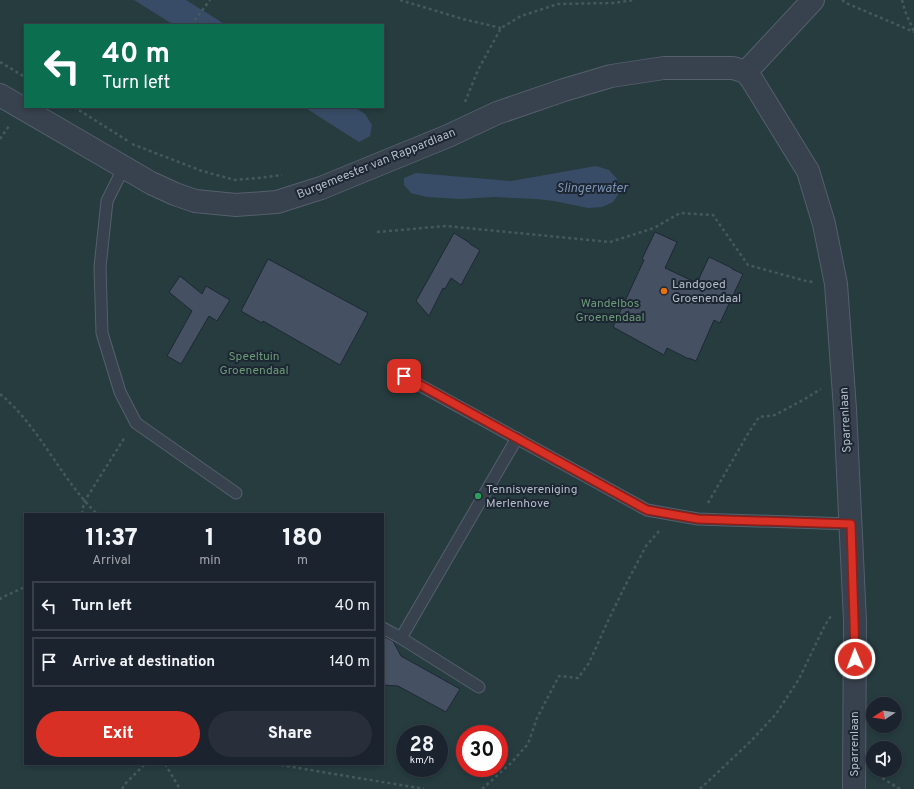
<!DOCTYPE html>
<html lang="en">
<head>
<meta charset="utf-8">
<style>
  body { margin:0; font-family:Overpass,sans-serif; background:#282f3a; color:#f1f3f6; height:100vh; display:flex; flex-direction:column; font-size:15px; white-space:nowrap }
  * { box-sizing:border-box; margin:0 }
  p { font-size:13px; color:#a0a4aa }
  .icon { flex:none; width:22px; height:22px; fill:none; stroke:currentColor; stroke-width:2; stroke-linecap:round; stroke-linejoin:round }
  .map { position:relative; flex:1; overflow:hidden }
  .side { position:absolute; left:24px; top:513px; width:360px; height:252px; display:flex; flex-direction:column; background:#1b232e; border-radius:0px; box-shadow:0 2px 6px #0003,0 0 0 1px #39404a }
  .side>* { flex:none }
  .hud { position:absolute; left:24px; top:24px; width:360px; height:84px; border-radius:0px; box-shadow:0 2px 6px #0003,0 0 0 1px #39404a; background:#0b6e4f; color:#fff; overflow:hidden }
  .needle { width:26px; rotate:258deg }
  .tools { position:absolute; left:866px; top:697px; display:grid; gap:8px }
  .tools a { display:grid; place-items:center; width:36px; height:36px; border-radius:50%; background:#1b232e; box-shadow:0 2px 6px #0003,0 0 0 1px #39404a; font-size:20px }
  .speed { position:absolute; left:396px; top:725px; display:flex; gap:8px; font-size:20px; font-weight:700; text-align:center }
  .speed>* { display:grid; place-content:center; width:52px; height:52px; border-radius:50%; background:#1b232e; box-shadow:0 2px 6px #0003,0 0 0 1px #39404a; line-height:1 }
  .speed small { font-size:10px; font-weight:400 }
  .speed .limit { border:6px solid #d22; background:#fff; color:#111 }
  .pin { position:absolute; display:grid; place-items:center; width:34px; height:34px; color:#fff; margin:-17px; border-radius:8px; box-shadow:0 2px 6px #0006 }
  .me { position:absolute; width:44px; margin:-22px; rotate:359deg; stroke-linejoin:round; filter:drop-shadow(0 0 3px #0008) }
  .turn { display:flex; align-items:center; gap:14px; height:84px; padding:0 12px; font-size:18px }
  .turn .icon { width:52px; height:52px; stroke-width:2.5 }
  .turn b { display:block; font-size:28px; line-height:34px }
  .eta { display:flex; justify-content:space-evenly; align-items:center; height:68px; text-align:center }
  .eta b { font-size:24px; font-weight:800; line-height:28px }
  .primary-button { display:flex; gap:8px; margin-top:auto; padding:8px 12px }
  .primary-button a { flex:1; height:46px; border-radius:24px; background:#d93025; color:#fff; font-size:16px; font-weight:800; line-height:46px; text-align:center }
  .primary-button a+a { background:#282f3a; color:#f1f3f6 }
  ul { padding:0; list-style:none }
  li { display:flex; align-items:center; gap:12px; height:50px; margin:0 8px 6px; padding:0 4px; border:2px solid #39404a; border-radius:0px }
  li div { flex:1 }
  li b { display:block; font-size:15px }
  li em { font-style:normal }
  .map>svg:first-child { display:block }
  .green { fill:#263c3f; fill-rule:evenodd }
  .water { fill:#394c67 }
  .building { fill:#455162; stroke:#1f2835 }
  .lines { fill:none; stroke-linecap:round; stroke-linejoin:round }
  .lane-casing { stroke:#565f6c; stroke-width:13 }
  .street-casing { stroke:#565f6c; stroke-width:24 }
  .path { stroke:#44595c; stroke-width:2.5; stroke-dasharray:3 3; stroke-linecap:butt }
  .lane { stroke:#38414e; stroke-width:11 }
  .street { stroke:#38414e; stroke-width:22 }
  .route-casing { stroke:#8d1f18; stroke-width:10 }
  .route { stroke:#d93025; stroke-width:7 }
  .food-dot { fill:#e8710a; stroke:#1d2633; stroke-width:1.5 }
  .leisure-dot { fill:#2e9e5b; stroke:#1d2633; stroke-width:1.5 }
  .labels { text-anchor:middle; stroke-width:4; stroke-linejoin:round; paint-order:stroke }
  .street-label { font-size:12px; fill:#b4bcc9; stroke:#1d2633 }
  .poi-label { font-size:12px; fill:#b4bcc9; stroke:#1d2633; text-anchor:start }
  .park-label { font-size:12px; fill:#6b9a76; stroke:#1d2633 }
  .water-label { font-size:13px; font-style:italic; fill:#7c92b1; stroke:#1d2633 }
</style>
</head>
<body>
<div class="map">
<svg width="914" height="789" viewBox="0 0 914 789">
  <rect width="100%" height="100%" fill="#242f3e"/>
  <!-- green -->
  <path class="green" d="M0,0H914V789H0ZM25,25H383V107H25ZM25,514H383V764H25ZM873,704H895V726H873ZM405,734H439V768H405ZM465,734H499V768H465ZM873,748H895V770H873Z"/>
  <!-- water -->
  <g class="water">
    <polygon points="134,0 186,0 226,25 174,25"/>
    <polygon points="304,107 354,107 365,114 372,125 370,136 359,142"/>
    <polygon points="596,166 609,170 617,179 619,193 613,202 602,207 588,208 554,201 536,199 494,197 460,199 427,197 411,193 404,185 404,178 416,173 511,181"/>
  </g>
  <!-- building -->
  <g class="building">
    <polygon points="655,232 677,242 665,268 697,283 709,257 732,268 732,269 743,274 720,323 714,320 696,361 689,358 689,359 667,348 664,355 613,327 644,260 642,259"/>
    <polygon points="454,233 470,243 470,244 480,250 461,285 451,278 445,289 443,288 429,316 416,301"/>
    <polygon points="268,259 368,313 340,365 263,321 262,323 241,311"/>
    <polygon points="180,276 202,294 206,286 230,300 217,321 209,316 181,364 167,356 192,311 169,292"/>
    <polygon points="383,636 393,641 401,656 460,689 446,712 398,686 383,685"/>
  </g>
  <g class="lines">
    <!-- lane casing -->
    <g class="lane-casing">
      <g id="lane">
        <polyline points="124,167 107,201 100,267 102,333 120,392 136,423 236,493"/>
        <polyline points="403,376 647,510 698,519 851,524"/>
        <polyline points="383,628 401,638 479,687"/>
        <polyline points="401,638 517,438"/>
      </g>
    </g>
    <!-- street casing -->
    <g class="street-casing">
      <g id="street">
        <polyline points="746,72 752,80 808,171 824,224 836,284 845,409 855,621 854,789"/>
        <polyline points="746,72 813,0"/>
        <polyline points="0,95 151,183 175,194 195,201 236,205 277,202 321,188 448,136 497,113 564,90 611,76 664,68 733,68 746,72"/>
      </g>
    </g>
    <!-- path -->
    <g class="path">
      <polyline points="400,0 463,19 501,28"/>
      <polyline points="842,0 846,3 914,32"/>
      <polyline points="902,0 905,11 914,32"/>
      <polyline points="191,25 210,0"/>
      <polyline points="0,62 25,77"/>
      <polyline points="465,102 478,70 501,28 521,16 558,4 614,3 634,0"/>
      <polyline points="74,107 128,141"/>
      <polyline points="0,139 9,126"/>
      <polyline points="132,144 202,171 235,180 258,178 282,175"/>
      <polyline points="377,232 446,226 610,242 654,228 680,213 713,215 748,265 806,281 813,282"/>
      <path d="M0,394C40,427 60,478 97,514"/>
      <polyline points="708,503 749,432 759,417 775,415 803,400 821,389"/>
      <polyline points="82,514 84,502 125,437"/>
      <polyline points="0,600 1,598 25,587"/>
      <polyline points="165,764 180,789"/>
      <polyline points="275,764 424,789"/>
      <polyline points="877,775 900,789"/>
      <polyline points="122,789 126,783 145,764"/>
      <polyline points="482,789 510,764 528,744 537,718 559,676 578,678 589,663 608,621 624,588 646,546 661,529"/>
      <polyline points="700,789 751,741 776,714 799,679 825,625 831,616"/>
    </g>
    <!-- lane -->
    <use href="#lane" class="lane"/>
    <!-- street -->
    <use href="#street" class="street"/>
  </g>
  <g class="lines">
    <!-- route casing -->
    <g class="route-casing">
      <polyline id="route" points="404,376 647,510 698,519 851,524 854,621 855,659"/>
    </g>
    <!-- route -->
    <use href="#route" class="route"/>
  </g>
  <!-- markers -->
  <circle class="food-dot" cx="664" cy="291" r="4"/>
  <circle class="leisure-dot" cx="478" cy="496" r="4"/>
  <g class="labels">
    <!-- street labels -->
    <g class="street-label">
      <text transform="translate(376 163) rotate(-22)" y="4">Burgemeester van Rappardlaan</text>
      <text transform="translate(845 420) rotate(-93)" y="4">Sparrenlaan</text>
      <text transform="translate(854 744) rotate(-90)" y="4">Sparrenlaan</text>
    </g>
    <!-- poi labels -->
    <g class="poi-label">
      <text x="672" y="288">Landgoed<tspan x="672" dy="14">Groenendaal</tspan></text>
      <text x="486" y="493">Tennisvereniging<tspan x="486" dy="14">Merlenhove</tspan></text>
    </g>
    <!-- park labels -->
    <g class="park-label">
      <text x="610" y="307">Wandelbos<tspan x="610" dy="14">Groenendaal</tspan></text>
      <text x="254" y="360">Speeltuin<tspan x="254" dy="14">Groenendaal</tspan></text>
    </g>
    <!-- water labels -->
    <g class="water-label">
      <text x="592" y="192">Slingerwater</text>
    </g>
  </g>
</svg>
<div class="tools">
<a><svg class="needle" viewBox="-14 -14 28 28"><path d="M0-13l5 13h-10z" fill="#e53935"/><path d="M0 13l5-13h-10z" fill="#a0a4aa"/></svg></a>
<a><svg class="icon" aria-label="sound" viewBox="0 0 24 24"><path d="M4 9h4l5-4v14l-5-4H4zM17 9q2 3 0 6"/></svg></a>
</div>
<div class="speed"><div>28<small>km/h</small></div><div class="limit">30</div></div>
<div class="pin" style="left:404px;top:376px;background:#d93025"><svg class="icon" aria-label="arrive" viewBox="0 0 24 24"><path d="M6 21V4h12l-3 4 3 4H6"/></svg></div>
<svg class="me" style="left:855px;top:659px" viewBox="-20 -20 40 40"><circle r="17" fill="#d93025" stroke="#fff" stroke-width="3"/><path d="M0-11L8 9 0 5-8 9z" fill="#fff"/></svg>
<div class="hud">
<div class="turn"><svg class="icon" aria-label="left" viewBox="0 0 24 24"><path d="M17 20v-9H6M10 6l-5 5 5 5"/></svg><div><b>40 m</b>Turn left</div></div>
</div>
<section class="side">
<div class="eta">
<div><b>11:37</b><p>Arrival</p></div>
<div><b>1</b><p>min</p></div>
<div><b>180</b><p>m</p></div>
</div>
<ul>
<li><svg class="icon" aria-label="left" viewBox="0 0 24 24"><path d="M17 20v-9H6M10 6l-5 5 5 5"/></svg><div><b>Turn left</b></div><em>40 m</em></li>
<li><svg class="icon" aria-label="arrive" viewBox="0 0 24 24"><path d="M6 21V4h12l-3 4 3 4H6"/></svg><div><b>Arrive at destination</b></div><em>140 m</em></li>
</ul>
<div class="primary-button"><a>Exit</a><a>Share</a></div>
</section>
</div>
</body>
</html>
